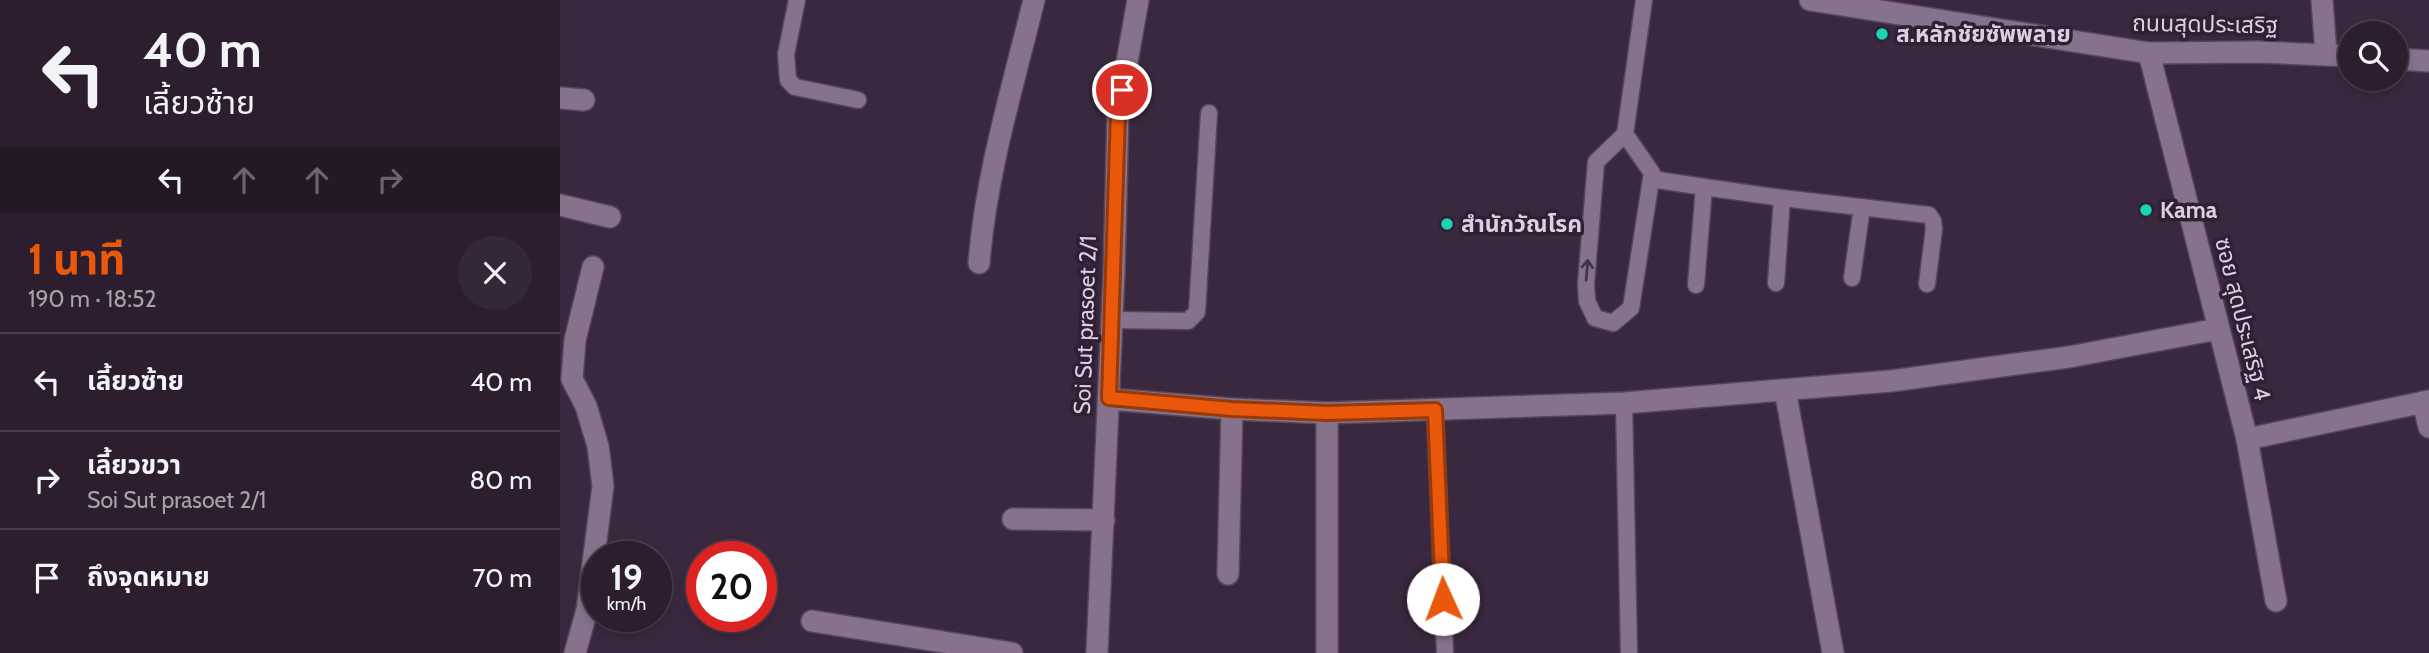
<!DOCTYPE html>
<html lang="th">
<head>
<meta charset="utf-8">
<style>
  body { margin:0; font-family:Cabin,"Noto Sans Thai",sans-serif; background:#342737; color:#f1f3f6; height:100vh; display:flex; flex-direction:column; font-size:26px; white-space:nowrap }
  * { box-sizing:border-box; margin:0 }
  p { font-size:23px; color:#a6a2aa }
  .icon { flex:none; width:38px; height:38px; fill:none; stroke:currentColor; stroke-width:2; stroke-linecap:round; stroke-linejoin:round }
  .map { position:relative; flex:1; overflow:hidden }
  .drawer { display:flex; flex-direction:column; background:#2c1e2f; width:560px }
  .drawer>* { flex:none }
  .hud { background:#2c1e2f; color:#f1f3f6; overflow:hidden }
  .tools { position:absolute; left:1778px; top:21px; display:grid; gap:14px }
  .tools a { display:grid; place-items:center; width:70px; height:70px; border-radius:50%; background:#2c1e2f; box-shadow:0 4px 10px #0003,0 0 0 2px #483c4b; font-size:35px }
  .speed { position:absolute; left:21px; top:541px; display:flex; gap:14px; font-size:35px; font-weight:700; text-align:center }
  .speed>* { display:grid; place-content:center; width:91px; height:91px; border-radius:50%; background:#2c1e2f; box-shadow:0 4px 10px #0003,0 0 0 2px #483c4b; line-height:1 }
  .speed small { font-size:18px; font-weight:400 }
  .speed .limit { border:10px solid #d22; background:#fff; color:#111 }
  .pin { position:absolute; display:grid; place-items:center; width:60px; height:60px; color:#fff; margin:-30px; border:4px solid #fff; border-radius:50%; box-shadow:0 2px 7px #0007 }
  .me { position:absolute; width:77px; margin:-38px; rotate:358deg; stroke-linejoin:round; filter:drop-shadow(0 0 5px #0008) }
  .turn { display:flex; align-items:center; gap:24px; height:147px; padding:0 28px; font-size:32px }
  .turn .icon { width:91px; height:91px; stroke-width:2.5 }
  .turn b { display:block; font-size:49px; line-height:60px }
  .lanes { display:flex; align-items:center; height:66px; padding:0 28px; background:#0003; justify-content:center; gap:35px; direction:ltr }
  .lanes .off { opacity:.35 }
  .round { display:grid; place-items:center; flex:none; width:74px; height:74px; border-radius:37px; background:#342737 }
  .head { display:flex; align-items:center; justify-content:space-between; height:119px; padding:0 28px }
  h1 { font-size:42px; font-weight:700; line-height:52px; color:#ea580c }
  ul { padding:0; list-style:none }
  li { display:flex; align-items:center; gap:21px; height:98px; padding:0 28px; border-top:2px solid #483c4b }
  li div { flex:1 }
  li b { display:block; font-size:26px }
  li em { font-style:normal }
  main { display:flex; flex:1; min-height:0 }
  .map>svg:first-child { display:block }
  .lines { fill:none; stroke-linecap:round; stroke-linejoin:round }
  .service-casing { stroke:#55465a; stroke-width:19 }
  .minor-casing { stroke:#55465a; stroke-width:24 }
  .tertiary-casing { stroke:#55465a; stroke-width:24 }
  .service { stroke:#87728d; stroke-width:16 }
  .minor { stroke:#87728d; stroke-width:21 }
  .tertiary { stroke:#87728d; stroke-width:21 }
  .oneway { stroke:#46344b }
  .route-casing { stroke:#983908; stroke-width:18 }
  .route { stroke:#ea580c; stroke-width:12 }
  .poi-dot { fill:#1ad5b2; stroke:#301f35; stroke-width:2.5 }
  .labels { text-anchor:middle; stroke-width:7; stroke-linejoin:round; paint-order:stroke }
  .street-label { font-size:23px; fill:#dcd0df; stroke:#301f35 }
  .poi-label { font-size:23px; font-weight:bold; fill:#dcd0df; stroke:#301f35; text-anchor:start }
</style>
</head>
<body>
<main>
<section class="drawer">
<div class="hud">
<div class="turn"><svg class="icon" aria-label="left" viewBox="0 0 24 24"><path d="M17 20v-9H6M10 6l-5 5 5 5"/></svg><div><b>40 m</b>เลี้ยวซ้าย</div></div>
<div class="lanes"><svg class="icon" aria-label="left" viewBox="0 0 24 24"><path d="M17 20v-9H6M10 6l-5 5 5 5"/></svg><svg class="icon off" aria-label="ahead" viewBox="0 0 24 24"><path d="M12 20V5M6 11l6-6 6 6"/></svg><svg class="icon off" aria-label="ahead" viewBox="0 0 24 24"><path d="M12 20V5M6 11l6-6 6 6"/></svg><svg class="icon off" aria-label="right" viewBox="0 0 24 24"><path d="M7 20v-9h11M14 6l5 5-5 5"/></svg></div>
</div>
<div class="head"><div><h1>1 นาที</h1><p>190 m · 18:52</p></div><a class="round"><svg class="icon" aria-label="close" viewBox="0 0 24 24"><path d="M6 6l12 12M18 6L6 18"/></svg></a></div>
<ul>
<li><svg class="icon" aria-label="left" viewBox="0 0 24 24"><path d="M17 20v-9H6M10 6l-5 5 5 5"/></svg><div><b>เลี้ยวซ้าย</b></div><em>40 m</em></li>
<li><svg class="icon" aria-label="right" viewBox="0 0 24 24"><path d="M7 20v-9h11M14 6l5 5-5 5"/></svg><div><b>เลี้ยวขวา</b><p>Soi Sut prasoet 2/1</p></div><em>80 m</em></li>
<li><svg class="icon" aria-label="arrive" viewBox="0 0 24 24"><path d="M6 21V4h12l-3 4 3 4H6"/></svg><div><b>ถึงจุดหมาย</b></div><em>70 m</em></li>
</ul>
</section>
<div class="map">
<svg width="1869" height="653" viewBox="0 0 1869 653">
  <rect width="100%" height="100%" fill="#3a283f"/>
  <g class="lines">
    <!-- service casing -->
    <g class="service-casing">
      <g id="service">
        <polyline points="237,0 226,54 228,80 235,87 298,100"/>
        <polyline points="1065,134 1092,173 1071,308 1053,323 1035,318 1027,301 1026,284 1036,162 1065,134 1084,0"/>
        <polyline points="1091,179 1144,187 1136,285"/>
        <polyline points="1144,187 1222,198 1369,215 1373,221 1374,229 1367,284"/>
        <polyline points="1292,278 1302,207"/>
        <polyline points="1216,283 1222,198"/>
        <polyline points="552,320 628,321 637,312 649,113"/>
        <polyline points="1064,403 1069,653"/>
        <polyline points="875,410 885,653"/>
      </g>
    </g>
    <!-- minor casing -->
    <g class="minor-casing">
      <g id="minor">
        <polyline points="1762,0 1766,53"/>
        <polyline points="1589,53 1687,439 1716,601"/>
        <polyline points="0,98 24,100"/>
        <polyline points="0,205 50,217"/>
        <path d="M419,263C426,174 453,86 474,0"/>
        <polyline points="1225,390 1273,653"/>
        <polyline points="549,399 672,409 767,413 1064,403 1331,381 1509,357 1658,329"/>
        <polyline points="1863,402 1869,427"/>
        <polyline points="1687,439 1869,401"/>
        <polyline points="453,519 544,520"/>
        <polyline points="668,574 672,409"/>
        <polyline points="252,621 452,653"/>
        <polyline points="15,653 27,610 43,486 38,446 26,406 12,379 15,340 33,267"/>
        <polyline points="537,653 554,273 558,113 578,0"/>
        <polyline points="767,653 767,413"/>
      </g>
    </g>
    <!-- tertiary casing -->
    <g class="tertiary-casing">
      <g id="tertiary">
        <polyline points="1250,0 1589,53 1698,52 1790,56"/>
        <polyline points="1836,59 1869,61"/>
      </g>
    </g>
    <!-- service -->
    <use href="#service" class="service"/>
    <!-- minor -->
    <use href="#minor" class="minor"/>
    <!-- tertiary -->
    <use href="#tertiary" class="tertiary"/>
  </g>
  <!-- one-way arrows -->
  <defs><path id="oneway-shaft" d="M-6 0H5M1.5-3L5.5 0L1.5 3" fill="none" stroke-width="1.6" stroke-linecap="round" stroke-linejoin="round" transform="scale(1.75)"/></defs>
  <use class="oneway" href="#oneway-shaft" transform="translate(1027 270) rotate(-85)"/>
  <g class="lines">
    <!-- route casing -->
    <g class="route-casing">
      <polyline id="route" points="562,90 558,113 549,398 672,409 767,413 875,410 883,599"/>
    </g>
    <!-- route -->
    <use href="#route" class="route"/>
  </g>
  <!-- markers -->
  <g class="poi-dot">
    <circle cx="1322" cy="34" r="7"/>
    <circle cx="1586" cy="210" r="7"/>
    <circle cx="887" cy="224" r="7"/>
  </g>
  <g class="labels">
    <!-- street labels -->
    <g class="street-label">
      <text transform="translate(1645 24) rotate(1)" y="8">ถนนสุดประเสริฐ</text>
      <text transform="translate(1683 319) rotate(76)" y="8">ซอย สุดประเสริฐ 4</text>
      <text transform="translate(525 325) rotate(-88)" y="8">Soi Sut prasoet 2/1</text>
    </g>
    <!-- poi labels -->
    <g class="poi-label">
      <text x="1336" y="42">ส.หลักชัยซัพพลาย</text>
      <text x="1600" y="218">Kama</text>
      <text x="901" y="232">สำนักวัณโรค</text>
    </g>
  </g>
</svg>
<div class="tools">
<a><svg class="icon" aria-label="search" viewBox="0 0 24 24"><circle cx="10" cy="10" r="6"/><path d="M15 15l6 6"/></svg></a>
</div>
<div class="speed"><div>19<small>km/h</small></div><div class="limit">20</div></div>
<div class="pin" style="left:562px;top:90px;background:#d93025"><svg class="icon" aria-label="arrive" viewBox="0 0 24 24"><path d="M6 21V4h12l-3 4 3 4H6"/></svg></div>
<svg class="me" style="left:883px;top:599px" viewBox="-20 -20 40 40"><circle r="19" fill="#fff"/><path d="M0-13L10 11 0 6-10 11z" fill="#ea580c"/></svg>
</div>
</main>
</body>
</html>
